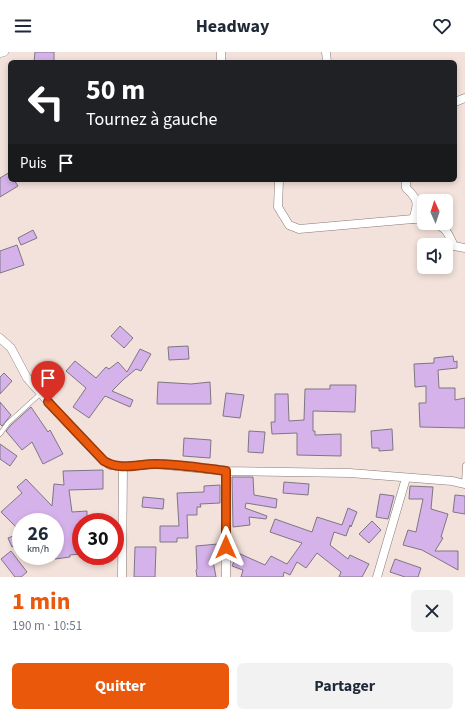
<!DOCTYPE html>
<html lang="fr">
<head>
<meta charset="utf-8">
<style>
  body { margin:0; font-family:"Source Sans 3",sans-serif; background:#f2f2f3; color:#1f2937; height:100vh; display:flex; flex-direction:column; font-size:15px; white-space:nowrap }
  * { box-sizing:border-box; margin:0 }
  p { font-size:13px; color:#747a83 }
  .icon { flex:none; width:22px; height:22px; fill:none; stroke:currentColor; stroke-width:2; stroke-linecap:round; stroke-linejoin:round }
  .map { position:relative; height:525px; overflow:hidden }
  .panel { display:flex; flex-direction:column; background:#fff; flex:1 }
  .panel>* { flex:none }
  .banner { position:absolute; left:8px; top:8px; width:449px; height:122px; border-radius:6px; box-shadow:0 2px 6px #0003; background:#202124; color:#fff; overflow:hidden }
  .needle { width:26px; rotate:357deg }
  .buttons { position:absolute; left:417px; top:142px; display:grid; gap:8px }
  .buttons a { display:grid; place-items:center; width:36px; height:36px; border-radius:6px; background:#fff; box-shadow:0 2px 6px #0003; font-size:20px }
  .speed { position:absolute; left:12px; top:461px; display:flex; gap:8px; font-size:20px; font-weight:700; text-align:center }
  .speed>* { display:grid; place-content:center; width:52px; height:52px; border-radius:50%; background:#fff; box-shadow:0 2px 6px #0003; line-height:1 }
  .speed small { font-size:10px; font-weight:400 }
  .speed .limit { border:6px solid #d22; background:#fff; color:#111 }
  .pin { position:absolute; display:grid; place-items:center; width:34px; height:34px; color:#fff; margin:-41px -17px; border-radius:50% 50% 50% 0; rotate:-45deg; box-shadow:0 0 4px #0007 }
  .pin .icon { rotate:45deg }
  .me { position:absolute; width:44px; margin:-22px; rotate:0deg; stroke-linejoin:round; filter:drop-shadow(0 0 3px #0008) }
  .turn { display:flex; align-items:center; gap:14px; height:84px; padding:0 12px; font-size:18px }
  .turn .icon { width:52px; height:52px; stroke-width:2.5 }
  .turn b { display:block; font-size:28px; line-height:34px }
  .then { display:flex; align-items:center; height:38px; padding:0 12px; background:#0003; gap:8px; font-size:15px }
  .round { display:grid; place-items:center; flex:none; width:42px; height:42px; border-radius:6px; background:#f2f2f3 }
  .summary { display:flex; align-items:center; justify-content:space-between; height:68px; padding:0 12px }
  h1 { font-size:24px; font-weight:700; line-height:30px; color:#ea580c }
  .button { display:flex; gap:8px; margin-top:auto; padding:8px 12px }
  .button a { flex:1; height:46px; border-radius:6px; background:#ea580c; color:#fff; font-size:16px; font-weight:700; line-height:46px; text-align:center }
  .button a+a { background:#f2f2f3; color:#1f2937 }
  header { display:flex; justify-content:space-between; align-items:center; height:52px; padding:0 12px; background:#fff; font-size:18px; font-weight:700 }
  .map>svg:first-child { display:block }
  .building { fill:#d6b2eb; stroke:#7e7683 }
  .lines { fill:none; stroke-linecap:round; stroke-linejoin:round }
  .lane-casing { stroke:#897a74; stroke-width:5 }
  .street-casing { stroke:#897a74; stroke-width:9 }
  .lane { stroke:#fff; stroke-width:4 }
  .street { stroke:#fff; stroke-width:8 }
  .route-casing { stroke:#983908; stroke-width:10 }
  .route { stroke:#ea580c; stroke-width:7 }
</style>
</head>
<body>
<header><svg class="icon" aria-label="menu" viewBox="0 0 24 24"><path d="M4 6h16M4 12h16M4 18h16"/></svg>Headway<svg class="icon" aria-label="heart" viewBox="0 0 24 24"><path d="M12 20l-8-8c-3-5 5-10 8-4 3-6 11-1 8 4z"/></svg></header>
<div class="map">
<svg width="465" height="525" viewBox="0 0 465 525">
  <rect width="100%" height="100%" fill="#f3e2db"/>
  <!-- building -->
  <g class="building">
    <polygon points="35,0 54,0 54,10 34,10"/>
    <polygon points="10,120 10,128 14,128 18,134 0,145 0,126"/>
    <polygon points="33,178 37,186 21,193 18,186"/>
    <polygon points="17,193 24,213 0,221 0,199"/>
    <polygon points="120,274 133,286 124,296 111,284"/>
    <polygon points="188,294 189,307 169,308 168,295"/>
    <polygon points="140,297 151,302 141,319 136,317 124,327 112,339 133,348 130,355 105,344 89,366 73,355 86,336 66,319 75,309 96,326 106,315 109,317 118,310 127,320"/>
    <polygon points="453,304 454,310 457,309 457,316 438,318 439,336 455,336 455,348 465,346 465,376 420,375 419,351 426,351 426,334 415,335 414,312 434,311 434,306"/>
    <polygon points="4,321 12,329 0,342 0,325"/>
    <polygon points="158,330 191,332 210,330 211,352 157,352"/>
    <polygon points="330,333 356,333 355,360 313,359 313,379 315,379 315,383 341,382 341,404 297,403 297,381 272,382 271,370 275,370 275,342 288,342 289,369 304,368 305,337 330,337"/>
    <polygon points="226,341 244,343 240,366 223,364"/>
    <polygon points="0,350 11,363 2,374 0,372"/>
    <polygon points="31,355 48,380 50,378 63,402 43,412 32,390 22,398 6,379 11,373"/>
    <polygon points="392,377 393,398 379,399 379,396 372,396 371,379"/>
    <polygon points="249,379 265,380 263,401 248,400"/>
    <polygon points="184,386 211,388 210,406 183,404"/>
    <polygon points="0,392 17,404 10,414 0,407"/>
    <polygon points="103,418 103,437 69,438 72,460 87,459 87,470 81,470 81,502 70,503 70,505 55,507 56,470 21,470 21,480 1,460 22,441 17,435 26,427 52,454 54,432 64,433 63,419"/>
    <polygon points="232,425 253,425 254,443 277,447 276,456 246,451 245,456 267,464 266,467 249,465 250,473 233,475"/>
    <polygon points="284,430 309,432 308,443 283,441"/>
    <polygon points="220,433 220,451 200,452 201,455 197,455 197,463 187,463 188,486 177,486 177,490 160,490 160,474 179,474 177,441 204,440 204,434"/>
    <polygon points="410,434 433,435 431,457 448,462 441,485 443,486 435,499 458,499 458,518 422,498 403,493 408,478 416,480 423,447 409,447"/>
    <polygon points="380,442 394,444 388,467 376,465"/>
    <polygon points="455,443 465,444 465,462 453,460"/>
    <polygon points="143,445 164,447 163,457 142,455"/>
    <polygon points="348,456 357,460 351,475 350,473 346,484 334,480 330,493 348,507 350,503 369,512 362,525 339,525 341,520 317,501 306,516 297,510 290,523 284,520 283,525 241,525 243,518 232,514 238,501 265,513 271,504 287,512 302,491 270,480 275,467 312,480 317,465 342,473"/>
    <polygon points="372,469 381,478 369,491 359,482"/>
    <polygon points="21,481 21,492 12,495 8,486"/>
    <polygon points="218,492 219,508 213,509 216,525 197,525 196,518 197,517 196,494"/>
    <polygon points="135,495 156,495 155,525 134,525"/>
    <polygon points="11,499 27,520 21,525 15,525 1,507"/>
    <polygon points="395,507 421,516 418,525 405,525 390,520"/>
  </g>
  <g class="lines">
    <!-- lane casing -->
    <g class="lane-casing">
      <g id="lane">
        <polyline points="0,382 8,371 40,342"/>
        <polyline points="464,431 465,413"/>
      </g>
    </g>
    <!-- street casing -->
    <g class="street-casing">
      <g id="street">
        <polyline points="221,0 221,10"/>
        <polyline points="326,0 327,10"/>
        <polyline points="0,1 4,0"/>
        <polyline points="455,50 465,46"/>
        <polyline points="279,128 278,155 289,173 299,177 413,167"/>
        <path d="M406,128V136C418,147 419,151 413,167L424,168"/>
        <path d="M433,171C448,177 447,180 454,194L465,196"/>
        <polyline points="0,286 11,296 27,326 73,377 104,409 110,413 123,415 155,412 226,419 350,421 452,429 465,432"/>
        <polyline points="226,419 226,525"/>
        <polyline points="122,525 123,415"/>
        <polyline points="377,525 406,426"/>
      </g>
    </g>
    <!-- lane -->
    <use href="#lane" class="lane"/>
    <!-- street -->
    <use href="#street" class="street"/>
  </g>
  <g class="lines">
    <!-- route casing -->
    <g class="route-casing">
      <path id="route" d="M48,350L104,409C121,419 137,412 155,412C178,412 202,416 226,419V495"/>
    </g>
    <!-- route -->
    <use href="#route" class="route"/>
  </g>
</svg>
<div class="buttons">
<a><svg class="needle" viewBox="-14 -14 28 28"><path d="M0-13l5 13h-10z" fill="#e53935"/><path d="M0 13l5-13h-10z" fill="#747a83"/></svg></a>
<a><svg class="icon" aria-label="sound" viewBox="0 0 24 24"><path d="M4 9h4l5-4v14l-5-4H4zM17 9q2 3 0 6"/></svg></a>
</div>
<div class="speed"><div>26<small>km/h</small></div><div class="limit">30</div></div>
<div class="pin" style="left:48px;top:350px;background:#d93025"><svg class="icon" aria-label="arrive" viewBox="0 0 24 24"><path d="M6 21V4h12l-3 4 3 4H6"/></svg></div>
<svg class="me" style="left:226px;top:495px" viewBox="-20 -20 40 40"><path d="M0-17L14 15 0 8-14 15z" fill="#ea580c" stroke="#fff" stroke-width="4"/></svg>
<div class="banner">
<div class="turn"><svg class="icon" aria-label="left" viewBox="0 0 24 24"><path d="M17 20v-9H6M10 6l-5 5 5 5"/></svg><div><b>50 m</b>Tournez à gauche</div></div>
<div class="then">Puis<svg class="icon" aria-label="arrive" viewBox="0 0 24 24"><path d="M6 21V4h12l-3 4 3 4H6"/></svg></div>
</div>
</div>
<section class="panel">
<div class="summary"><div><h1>1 min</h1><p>190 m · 10:51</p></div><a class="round"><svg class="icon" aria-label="close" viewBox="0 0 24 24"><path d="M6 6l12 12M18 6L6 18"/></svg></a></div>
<div class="button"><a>Quitter</a><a>Partager</a></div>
</section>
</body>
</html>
